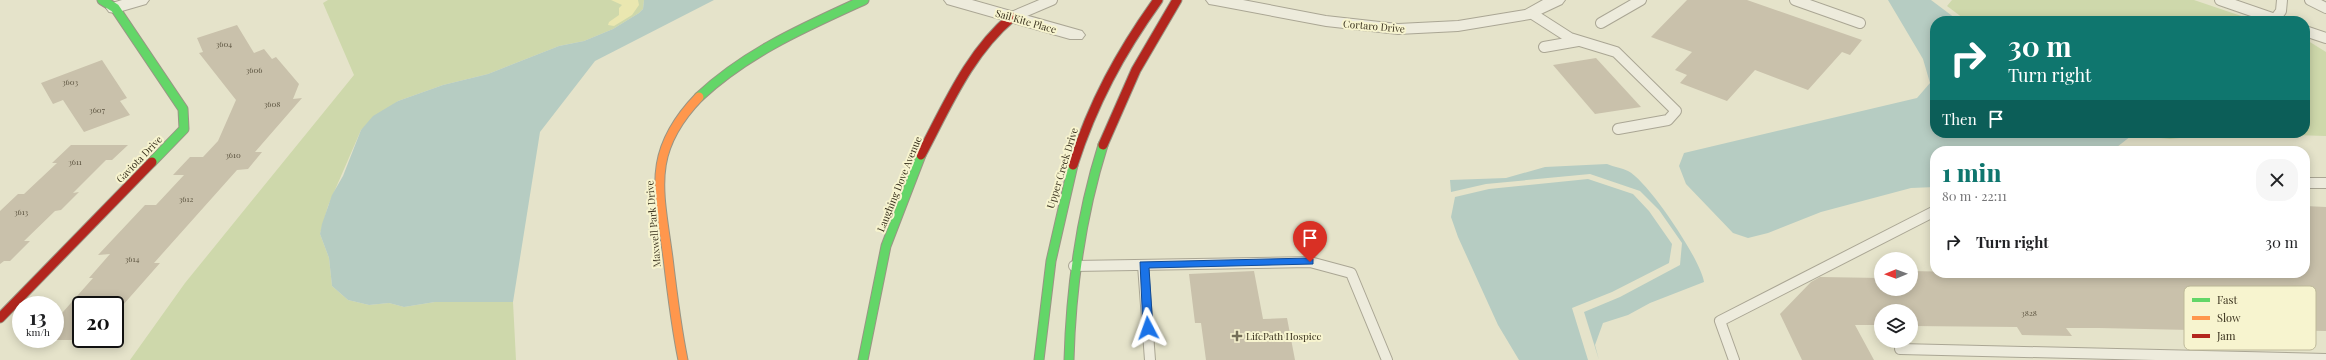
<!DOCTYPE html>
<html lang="en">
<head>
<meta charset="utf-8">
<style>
  body { margin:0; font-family:"Playfair Display",serif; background:#f6f6f6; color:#202124; height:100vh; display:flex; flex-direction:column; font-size:15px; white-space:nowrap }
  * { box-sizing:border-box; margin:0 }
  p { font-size:13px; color:#757577 }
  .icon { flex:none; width:22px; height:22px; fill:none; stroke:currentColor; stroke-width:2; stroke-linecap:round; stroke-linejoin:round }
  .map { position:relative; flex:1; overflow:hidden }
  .side { position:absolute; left:1930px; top:146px; width:380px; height:132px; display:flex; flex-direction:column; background:#fff; border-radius:16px; box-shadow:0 2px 10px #0003 }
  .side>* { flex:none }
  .hud { position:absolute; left:1930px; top:16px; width:380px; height:122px; border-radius:16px; box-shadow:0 2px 10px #0003; background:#0f766e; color:#fff; overflow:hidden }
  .needle { width:26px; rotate:269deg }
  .fabs { position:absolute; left:1874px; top:252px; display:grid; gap:8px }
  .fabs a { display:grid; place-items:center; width:44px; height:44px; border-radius:50%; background:#fff; box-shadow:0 2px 10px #0003; font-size:20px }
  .speed { position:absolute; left:12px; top:296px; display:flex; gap:8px; font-size:20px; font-weight:700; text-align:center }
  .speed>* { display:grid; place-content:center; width:52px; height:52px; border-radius:50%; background:#fff; box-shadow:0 2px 10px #0003; line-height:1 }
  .speed small { font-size:10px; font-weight:400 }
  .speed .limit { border:2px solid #111; border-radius:6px; background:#fff; color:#111 }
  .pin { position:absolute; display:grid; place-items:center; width:34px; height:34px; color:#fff; margin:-41px -17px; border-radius:50% 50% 50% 0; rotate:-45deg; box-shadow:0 0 4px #0007 }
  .pin .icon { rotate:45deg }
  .me { position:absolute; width:44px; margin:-22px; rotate:356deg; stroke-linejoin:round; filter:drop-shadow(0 0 3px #0008) }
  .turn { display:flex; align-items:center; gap:14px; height:84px; padding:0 12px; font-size:18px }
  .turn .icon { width:52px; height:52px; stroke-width:2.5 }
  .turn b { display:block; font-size:28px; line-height:34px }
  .then { display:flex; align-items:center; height:38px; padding:0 12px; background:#0003; gap:8px; font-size:15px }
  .round { display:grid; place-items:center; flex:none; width:42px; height:42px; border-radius:16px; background:#f6f6f6 }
  .summary { display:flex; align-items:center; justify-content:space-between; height:68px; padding:0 12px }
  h1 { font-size:24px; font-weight:800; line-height:30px; color:#0f766e }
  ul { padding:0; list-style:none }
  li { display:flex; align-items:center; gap:12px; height:56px; padding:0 12px }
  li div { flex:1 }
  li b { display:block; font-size:15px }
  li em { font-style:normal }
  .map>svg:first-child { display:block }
  .green { fill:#ced8ab }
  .sand { fill:#eae7b0 }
  .water { fill:#b6ccc2 }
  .building { fill:#c9c1ab }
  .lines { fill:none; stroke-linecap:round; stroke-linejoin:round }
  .lane-casing { stroke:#aaa694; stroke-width:12 }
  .street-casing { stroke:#aaa694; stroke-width:2 }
  .fast-casing { stroke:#999584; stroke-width:11 }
  .slow-casing { stroke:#999584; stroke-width:11 }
  .jam-casing { stroke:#999584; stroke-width:11 }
  .lane { stroke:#edebdc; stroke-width:10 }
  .street { fill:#edebdc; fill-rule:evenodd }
  .fast { stroke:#63d668; stroke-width:9 }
  .slow { stroke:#ff974d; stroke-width:9 }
  .jam { stroke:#b3261e; stroke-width:9 }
  .route { fill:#1a73e8; stroke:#114b97 }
  .poi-dot { fill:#756f59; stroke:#f7f4cf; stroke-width:1.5 }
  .labels { text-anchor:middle; stroke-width:4; stroke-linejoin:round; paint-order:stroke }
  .number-label { font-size:8px; fill:#5c5440 }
  .street-label { font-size:10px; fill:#38301c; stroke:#f7f4cf }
  .poi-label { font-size:10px; fill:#38301c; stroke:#f7f4cf; text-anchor:start }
  .key { fill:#f7f4cf; stroke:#beb999; stroke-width:1 }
  .key-label { font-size:11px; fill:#38301c }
</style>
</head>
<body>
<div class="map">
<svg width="2326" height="360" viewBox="0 0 2326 360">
  <rect width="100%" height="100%" fill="#e5e3ca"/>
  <!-- green -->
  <g class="green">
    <polygon points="328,0 644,0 643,9 639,13 613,29 584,41 559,46 488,74 443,85 398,101 361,130 328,206 320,234 329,258 332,286 348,300 369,305 389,303 404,307 435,302 513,302 516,360 130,360 185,283 354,75 323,3"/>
    <polygon points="1952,0 2194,0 2256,21 1967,21 1947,6"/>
    <polygon points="2305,39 2326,52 2326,136 2231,133 2170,139 2140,136 2137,133 2305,133"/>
  </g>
  <!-- sand -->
  <polygon class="sand" points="611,0 638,0 639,5 632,15 614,26 608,25 609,22 619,15 619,8 622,5"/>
  <!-- water -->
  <g class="water">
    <polygon points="644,0 714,0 595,61 540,132 513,302 435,302 404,307 389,303 369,305 348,300 332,286 329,258 320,234 322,224 332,195 343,176 361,130 373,116 398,101 443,85 488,74 559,46 584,41 613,29 639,13 643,9"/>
    <polygon points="1888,0 1931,0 1959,21 1935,21 1935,133 2128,133 2131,136 2112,151 1935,151 1935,187 1911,188 1821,212 1768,233 1748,238 1733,233 1686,184 1679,166 1684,153 1917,98 1930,83 1923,59"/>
    <path d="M1607,164C1614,167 1622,168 1628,171C1648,181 1701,260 1704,282L1650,303L1628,315L1603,323L1595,345L1599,360L1584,312L1620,297L1680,265L1682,243L1659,210L1640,191L1590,174L1486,184L1451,192L1450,180L1506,178L1545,167Z"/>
    <polygon points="1588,179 1633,194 1649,211 1672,244 1669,263 1612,292 1572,308 1588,360 1519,360 1498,325 1458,237 1451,217 1455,197 1489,189"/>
  </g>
  <!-- building -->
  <g class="building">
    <polygon points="1687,0 1747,0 1862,40 1850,55 1842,52 1808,90 1755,70 1727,101 1680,83 1687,75 1675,70 1692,52 1651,37"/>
    <polygon points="237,25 254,53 264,49 272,59 276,57 299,84 293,99 302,98 255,152 262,152 248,169 237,170 154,263 160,263 123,305 81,305 81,337 76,340 45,340 55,339 55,321 93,278 89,278 110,254 98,255 145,205 156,205 184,175 173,175 190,157 203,157 218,141 236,100 199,53 203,52 197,38"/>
    <polygon points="1596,58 1641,107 1595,114 1553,65"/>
    <polygon points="102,60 127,98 120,101 130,115 84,132 63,100 53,104 41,83"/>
    <polygon points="71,145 128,145 112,160 106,160 73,193 79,192 61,210 55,211 24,241 30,241 10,261 4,261 0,264 0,211 18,194 24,194 57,163 52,163"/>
    <polygon points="2305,206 2326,207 2326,331 2275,330 2285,341 2197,339 2190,330 2099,328 2066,328 2072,336 2022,335 2017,327 1911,326 1911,311 1881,311 1881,325 1855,325 1874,360 1802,360 1780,314 1811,282 1820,277 1881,278 1881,289 1911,289 1911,271 2145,276 2142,273 2305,273"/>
    <polygon points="1254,271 1263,319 1287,318 1295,360 1206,360 1201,323 1195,323 1189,274"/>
  </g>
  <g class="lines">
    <!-- lane casing -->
    <g class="lane-casing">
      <g id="lane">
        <polyline points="1795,0 1860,23"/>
        <polyline points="2220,0 2275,19 2281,11 2282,0"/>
        <polyline points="2310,0 2326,8"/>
        <polyline points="1531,13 1570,38 1616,52 1676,111 1668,120 1618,129"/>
        <polyline points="1012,17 1052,0"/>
        <polyline points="1601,23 1641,0"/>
        <polyline points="2305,31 2326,38"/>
        <polyline points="1544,47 1578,41"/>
        <polyline points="2305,183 2326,183"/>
        <polyline points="1143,265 1150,360"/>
        <polyline points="1074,266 1310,262 1351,273 1387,360"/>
        <polyline points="1900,349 2326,359"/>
        <polyline points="1734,360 1720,321 1935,211"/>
      </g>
    </g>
    <!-- street casing -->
    <g class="street-casing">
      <g id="street">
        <polygon points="122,0 149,0 146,4 115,13 109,12 106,8 109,4"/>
        <polygon points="944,0 972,0 1082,31 1085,35 1082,39 1070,39 947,4"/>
        <polygon points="1206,0 1243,0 1326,16 1398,24 1458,21 1525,10 1543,0 1565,0 1562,4 1530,19 1458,31 1398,34 1326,26 1215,5 1209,4"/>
      </g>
    </g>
    <!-- fast casing -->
    <g class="fast-casing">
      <g id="fast">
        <polyline points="102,0 115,8 183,109 184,129 152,162"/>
        <path d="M699,97C747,52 805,27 864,0"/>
        <polyline points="863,360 886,246 921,155"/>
        <polyline points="1039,360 1051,261 1073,165"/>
        <path d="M1069,360C1071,286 1081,215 1103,145"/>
      </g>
    </g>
    <!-- slow casing -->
    <g class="slow-casing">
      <path id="slow" d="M683,360C676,326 672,292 668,258C659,190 646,152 699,97"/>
    </g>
    <!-- jam casing -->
    <g class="jam-casing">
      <g id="jam">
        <polyline points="1103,145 1136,70 1177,0"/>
        <path d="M921,155C947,106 969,53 1012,17"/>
        <path d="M1073,165C1093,103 1120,53 1158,0"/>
        <polyline points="0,318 152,162"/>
      </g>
    </g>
    <!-- lane -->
    <use href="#lane" class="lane"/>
    <!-- street -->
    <use href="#street" class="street"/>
    <!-- fast -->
    <use href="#fast" class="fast"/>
    <!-- slow -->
    <use href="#slow" class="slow"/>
    <!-- jam -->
    <use href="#jam" class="jam"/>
  </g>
  <!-- route -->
  <polygon class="route" points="1310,258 1313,259 1313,264 1149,268 1153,328 1148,332 1143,328 1140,262"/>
  <!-- markers -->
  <path class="poi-dot" d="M1235 330h4v4h4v4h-4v4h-4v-4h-4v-4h4z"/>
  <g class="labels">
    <!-- number labels -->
    <g class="number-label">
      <text x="224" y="47">3604</text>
      <text x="254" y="73">3606</text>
      <text x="70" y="85">3603</text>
      <text x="272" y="107">3608</text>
      <text x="97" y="113">3607</text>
      <text x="233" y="158">3610</text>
      <text x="75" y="165">3611</text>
      <text x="186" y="202">3612</text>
      <text x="21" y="215">3613</text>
      <text x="132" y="262">3614</text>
      <text x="2029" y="316">3828</text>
    </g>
    <!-- street labels -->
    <g class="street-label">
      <text transform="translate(1026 21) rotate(16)" y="4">Sail Kite Place</text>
      <text transform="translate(1374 26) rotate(5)" y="4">Cortaro Drive</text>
      <text transform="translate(139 159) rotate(-46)" y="4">Gaviota Drive</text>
      <text transform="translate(1062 168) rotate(-73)" y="4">Upper Creek Drive</text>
      <text transform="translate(899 184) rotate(-68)" y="4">Laughing Dove Avenue</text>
      <text transform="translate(653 224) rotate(-95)" y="4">Maxwell Park Drive</text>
    </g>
    <!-- poi labels -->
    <g class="poi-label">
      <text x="1246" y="340">LifePath Hospice</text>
    </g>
  </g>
  <!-- legend -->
  <rect x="2184" y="286" width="132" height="64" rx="6" class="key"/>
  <rect x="2192" y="298" width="18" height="4" fill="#63d668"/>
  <rect x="2192" y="316" width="18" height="4" fill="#ff974d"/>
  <rect x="2192" y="334" width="18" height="4" fill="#b3261e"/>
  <g class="key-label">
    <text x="2217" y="304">Fast</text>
    <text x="2217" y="322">Slow</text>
    <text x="2217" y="340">Jam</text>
  </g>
</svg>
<div class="fabs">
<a><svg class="needle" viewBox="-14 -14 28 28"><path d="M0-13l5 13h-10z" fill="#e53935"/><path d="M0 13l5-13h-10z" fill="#757577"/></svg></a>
<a><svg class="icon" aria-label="layers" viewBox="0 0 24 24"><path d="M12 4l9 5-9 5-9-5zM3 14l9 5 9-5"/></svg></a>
</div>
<div class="speed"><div>13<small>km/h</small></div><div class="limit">20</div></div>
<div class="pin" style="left:1310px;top:262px;background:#d93025"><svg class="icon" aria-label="arrive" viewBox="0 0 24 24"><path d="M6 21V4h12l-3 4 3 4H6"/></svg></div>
<svg class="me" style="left:1148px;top:328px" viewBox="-20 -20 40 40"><path d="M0-17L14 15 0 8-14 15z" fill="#1a73e8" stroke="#fff" stroke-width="4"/></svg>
<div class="hud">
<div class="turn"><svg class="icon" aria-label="right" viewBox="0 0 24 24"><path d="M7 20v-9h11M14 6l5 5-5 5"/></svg><div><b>30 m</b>Turn right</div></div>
<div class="then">Then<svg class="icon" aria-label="arrive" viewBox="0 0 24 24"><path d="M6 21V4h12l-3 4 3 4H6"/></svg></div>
</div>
<section class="side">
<div class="summary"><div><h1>1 min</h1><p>80 m · 22:11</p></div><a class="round"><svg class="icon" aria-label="close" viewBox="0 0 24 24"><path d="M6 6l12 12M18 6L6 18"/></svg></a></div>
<ul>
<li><svg class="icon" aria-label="right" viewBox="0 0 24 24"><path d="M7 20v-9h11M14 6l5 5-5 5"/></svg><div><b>Turn right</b></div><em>30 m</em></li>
</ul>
</section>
</div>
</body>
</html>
